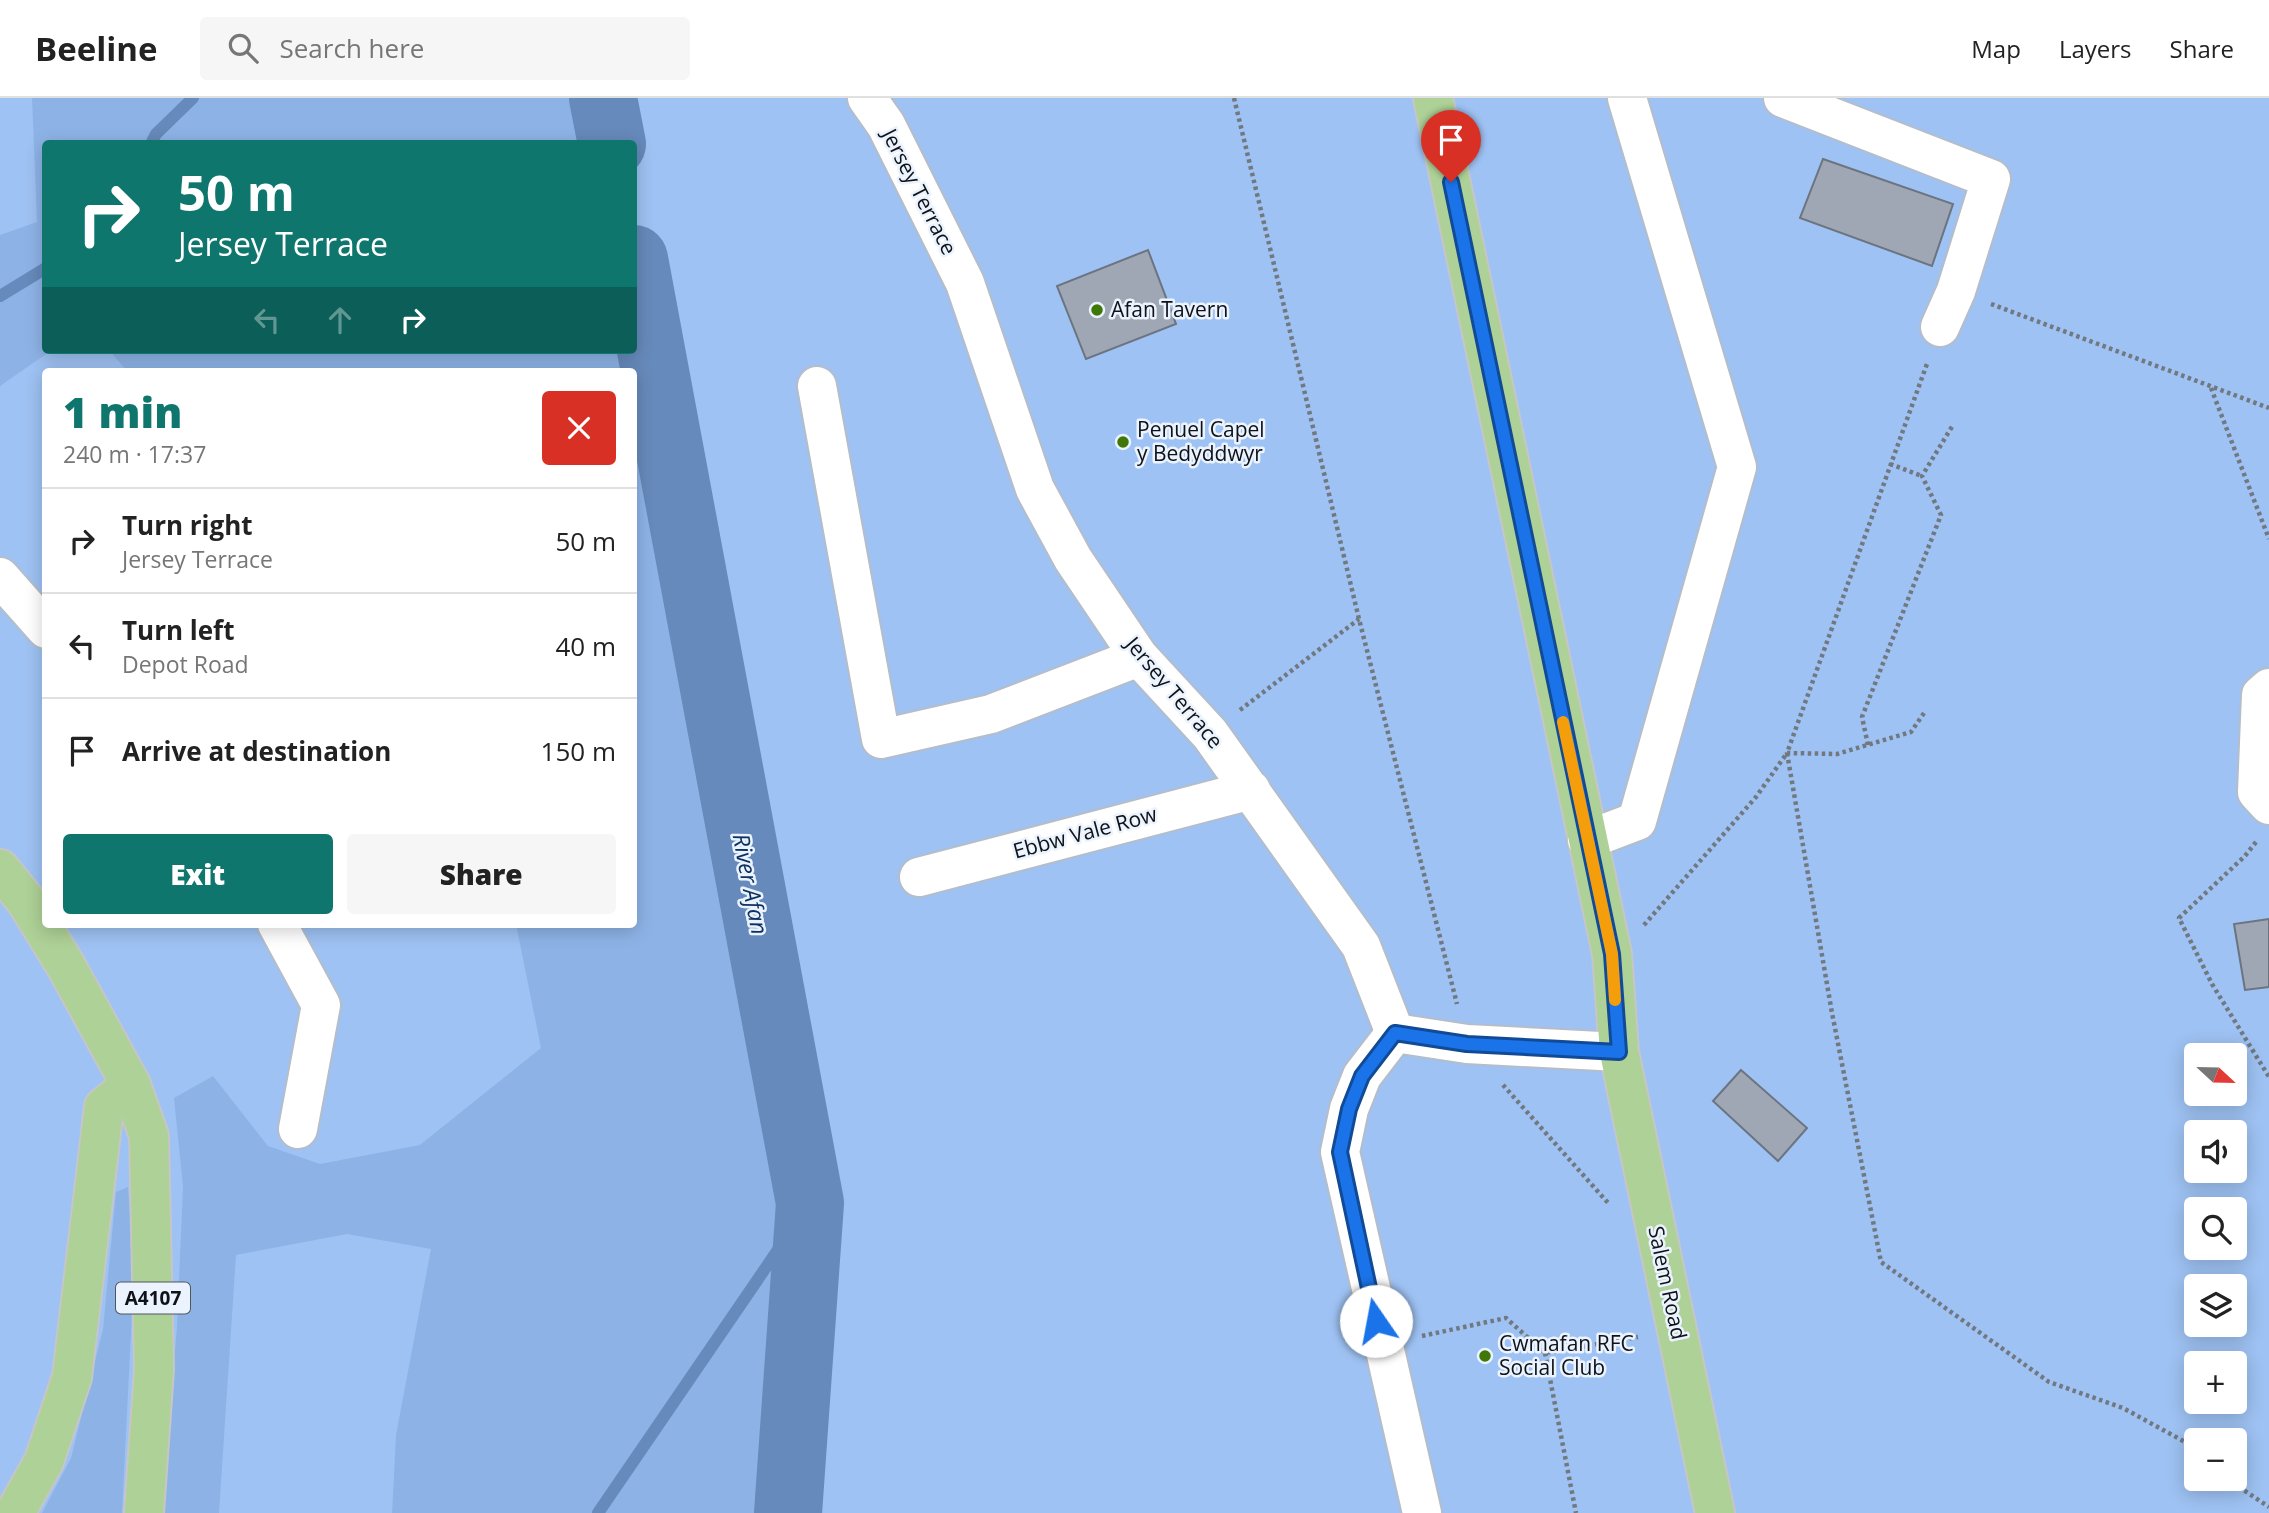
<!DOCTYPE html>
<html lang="en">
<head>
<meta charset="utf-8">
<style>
  body { margin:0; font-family:"Open Sans",sans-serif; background:#f6f6f6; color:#222; height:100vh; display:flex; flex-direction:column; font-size:26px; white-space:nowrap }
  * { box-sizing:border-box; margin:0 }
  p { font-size:23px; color:#767676 }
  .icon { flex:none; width:38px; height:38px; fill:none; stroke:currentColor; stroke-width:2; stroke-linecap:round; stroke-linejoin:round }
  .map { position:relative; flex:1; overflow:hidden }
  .sheet { position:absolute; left:42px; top:270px; width:595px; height:560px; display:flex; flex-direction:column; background:#fff; border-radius:7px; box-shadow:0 4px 18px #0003 }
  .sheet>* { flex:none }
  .hud { position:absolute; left:42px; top:42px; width:595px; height:214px; border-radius:7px; box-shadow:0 4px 18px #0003; background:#0f766e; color:#fff; overflow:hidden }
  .needle { width:46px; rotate:112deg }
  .tools { position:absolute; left:2184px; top:945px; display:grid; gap:14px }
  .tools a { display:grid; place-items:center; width:63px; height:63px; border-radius:7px; background:#fff; box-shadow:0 4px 18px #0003; font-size:35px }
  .pin { position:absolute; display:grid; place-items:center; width:60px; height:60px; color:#fff; margin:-72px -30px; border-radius:50% 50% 50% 0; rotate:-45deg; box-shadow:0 0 7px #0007 }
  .pin .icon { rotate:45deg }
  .me { position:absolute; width:77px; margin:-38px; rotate:348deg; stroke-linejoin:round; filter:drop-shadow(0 0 5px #0008) }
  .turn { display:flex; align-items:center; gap:24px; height:147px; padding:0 21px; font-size:32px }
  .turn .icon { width:91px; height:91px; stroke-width:2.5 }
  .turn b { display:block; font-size:49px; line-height:60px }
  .lanes { display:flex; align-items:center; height:66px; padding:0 21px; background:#0003; justify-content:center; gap:35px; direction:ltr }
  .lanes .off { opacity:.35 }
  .round { display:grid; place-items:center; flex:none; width:74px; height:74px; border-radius:7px; background:#f6f6f6 }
  .overview { display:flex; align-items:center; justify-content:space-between; height:119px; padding:0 21px }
  h1 { font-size:42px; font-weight:800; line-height:52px; color:#0f766e }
  .button { display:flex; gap:14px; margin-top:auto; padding:14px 21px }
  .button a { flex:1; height:80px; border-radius:7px; background:#0f766e; color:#fff; font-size:28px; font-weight:800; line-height:80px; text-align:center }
  .button a+a { background:#f6f6f6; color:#222 }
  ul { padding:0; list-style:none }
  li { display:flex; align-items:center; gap:21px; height:105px; padding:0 21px; border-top:2px solid #e0e0e0 }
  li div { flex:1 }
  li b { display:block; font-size:26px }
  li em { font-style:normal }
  header { display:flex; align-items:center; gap:42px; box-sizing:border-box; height:98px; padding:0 35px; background:#fff; border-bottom:2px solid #e0e0e0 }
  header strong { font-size:33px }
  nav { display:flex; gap:38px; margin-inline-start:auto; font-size:24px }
  .search { width:490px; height:63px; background:#f6f6f6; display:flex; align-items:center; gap:18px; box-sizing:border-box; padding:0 24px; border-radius:7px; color:#767676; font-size:26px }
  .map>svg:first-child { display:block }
  .green { fill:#9ec2f3; fill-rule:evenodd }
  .forest { fill:#8db3e6 }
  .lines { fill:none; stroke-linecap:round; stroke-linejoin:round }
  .stream { stroke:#668abb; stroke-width:12 }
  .river { stroke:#668abb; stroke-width:68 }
  .building { fill:#9ea7b3; stroke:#6b7480; stroke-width:2 }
  .minor-casing { stroke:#b4bdca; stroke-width:42 }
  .major-casing { stroke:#c5c6c7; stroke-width:42 }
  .path { stroke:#717880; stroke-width:4.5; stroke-dasharray:3.5 3.5; stroke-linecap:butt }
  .minor { stroke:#fff; stroke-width:38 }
  .major { stroke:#aed197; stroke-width:38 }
  .route-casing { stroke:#114b97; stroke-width:18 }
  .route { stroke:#1a73e8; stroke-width:12 }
  .slow { stroke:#f59e0b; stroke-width:12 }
  .poi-dot { fill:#407709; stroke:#ebf3fe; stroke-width:2.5 }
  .labels { text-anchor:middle; stroke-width:5; stroke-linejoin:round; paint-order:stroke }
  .shield { fill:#ebf3fe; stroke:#51565c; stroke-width:2 }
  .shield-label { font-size:19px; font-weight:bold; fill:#0f1216 }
  .street-label { font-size:21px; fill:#0f1216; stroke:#ebf3fe }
  .poi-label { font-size:21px; fill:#0f1216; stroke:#ebf3fe; text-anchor:start }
  .water-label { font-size:23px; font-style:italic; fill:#0d3260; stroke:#ebf3fe }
</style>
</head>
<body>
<header>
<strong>Beeline</strong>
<div class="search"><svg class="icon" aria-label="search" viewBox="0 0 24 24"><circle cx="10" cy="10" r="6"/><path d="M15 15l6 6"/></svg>Search here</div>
<nav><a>Map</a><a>Layers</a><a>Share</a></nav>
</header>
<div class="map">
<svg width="2269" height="1415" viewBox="0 0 2269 1415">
  <rect width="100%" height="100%" fill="#dce6f3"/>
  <!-- green -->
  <path class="green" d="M0,0H2269V1415H0ZM46,46H634V252H46ZM46,273H634V826H46ZM2196,957H2235V996H2196ZM2196,1034H2235V1073H2196ZM2196,1111H2235V1150H2196ZM2196,1188H2235V1227H2196ZM2196,1265H2235V1304H2196ZM2196,1342H2235V1381H2196Z"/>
  <!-- forest -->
  <g class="forest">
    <polygon points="32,0 570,0 580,45 46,46 46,252 52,252 0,288 0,137 37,124"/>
    <polygon points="109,252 622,252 626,273 127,273"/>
    <polygon points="634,311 686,567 745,920 781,1099 761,1415 392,1415 396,1337 431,1151 347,1136 236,1157 219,1415 162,1415 177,1228 183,1089 174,1000 213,978 268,1048 320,1066 420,1047 541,950 516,826 634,826"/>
    <polygon points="128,1089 134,1175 122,1415 42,1415 71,1360 103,1231 116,1094"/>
  </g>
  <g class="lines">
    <!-- stream -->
    <g class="stream">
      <polyline points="151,46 156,36 193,0"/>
      <polyline points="0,198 46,170"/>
      <polyline points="598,1415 810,1105"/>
    </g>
    <!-- river -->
    <g class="river">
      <polyline points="603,0 612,46"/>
      <polyline points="634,161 810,1105 788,1415"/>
    </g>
  </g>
  <!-- building -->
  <g class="building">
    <polygon points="1823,61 1953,106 1932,168 1800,120"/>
    <polygon points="1148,152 1176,226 1086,261 1057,188"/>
    <polygon points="2269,821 2269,889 2245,892 2234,826"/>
    <polygon points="1741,972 1807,1030 1778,1063 1713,1003"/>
  </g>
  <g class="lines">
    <!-- minor casing -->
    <g class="minor-casing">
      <g id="minor">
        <polyline points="867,0 886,27 965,185 1035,391 1073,461 1139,559 1210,636 1361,848 1395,935"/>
        <polyline points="1783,0 1991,81 1956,193 1940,229"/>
        <polyline points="817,288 881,641 991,616 1139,559"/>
        <polyline points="0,479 46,531"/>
        <polyline points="2269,590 2261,597 2257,694 2269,707"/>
        <polyline points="1587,742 1637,723 1737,369 1627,0"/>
        <polyline points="919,779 1251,692"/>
        <polyline points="277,826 321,907 298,1031"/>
        <polyline points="1395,935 1362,978 1349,1011 1340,1054 1422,1415"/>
        <polyline points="1395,935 1467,946 1619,954"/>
      </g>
    </g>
    <!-- major casing -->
    <g class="major-casing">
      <g id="major">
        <polyline points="1433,0 1612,856 1619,954 1715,1415"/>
        <polyline points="0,771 26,803 66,868 131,987 149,1038 154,1271 144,1415"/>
        <polyline points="15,1415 44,1363 72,1279 104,1009 131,987"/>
      </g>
    </g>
    <!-- path -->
    <g class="path">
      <polyline points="1234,0 1359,521 1457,906"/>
      <polyline points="1991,206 2269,310"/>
      <polyline points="2211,290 2269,441"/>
      <polyline points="1890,366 1922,378"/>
      <polyline points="1240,612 1359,521"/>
      <polyline points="1924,615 1911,634 1837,656 1787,655 1928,263"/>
      <polyline points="1868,647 1862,619 1941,417 1922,378 1953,327"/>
      <polyline points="2256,744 2245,758 2179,820 2212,886 2269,979"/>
      <polyline points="1644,827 1756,699 1787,655 1832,915 1881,1164 2049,1284 2123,1310 2196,1350"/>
      <polyline points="1503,987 1609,1106"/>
      <polyline points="1422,1238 1506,1220 1545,1255 1638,1239"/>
      <polyline points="1545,1255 1576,1415"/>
      <polyline points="2227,1381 2269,1409"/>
    </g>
    <!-- minor -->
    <use href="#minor" class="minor"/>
    <!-- major -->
    <use href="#major" class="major"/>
  </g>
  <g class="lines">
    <!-- route casing -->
    <g class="route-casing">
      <polyline id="route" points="1376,1223 1340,1054 1349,1011 1362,978 1395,935 1467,946 1619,954 1612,856 1451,84"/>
    </g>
    <!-- route -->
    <use href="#route" class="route"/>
    <!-- slow -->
    <polyline class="slow" points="1563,624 1612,856 1615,902"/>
  </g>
  <!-- markers -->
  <g class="poi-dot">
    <circle cx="1097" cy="212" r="7"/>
    <circle cx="1123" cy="344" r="7"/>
    <circle cx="1485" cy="1258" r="7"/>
  </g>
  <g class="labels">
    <!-- shield labels -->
    <rect class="shield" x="116" y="1184.5" width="74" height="31" rx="5"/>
    <g class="shield-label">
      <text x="153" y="1207">A4107</text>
    </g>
    <!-- street labels -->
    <g class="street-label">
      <text transform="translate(919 94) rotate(63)" y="7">Jersey Terrace</text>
      <text transform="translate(1174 595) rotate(50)" y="7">Jersey Terrace</text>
      <text transform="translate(1085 735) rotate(-15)" y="7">Ebbw Vale Row</text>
      <text transform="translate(1667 1185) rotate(78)" y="7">Salem Road</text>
    </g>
    <!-- poi labels -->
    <g class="poi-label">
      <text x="1111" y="219">Afan Tavern</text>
      <text x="1137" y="339">Penuel Capel<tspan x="1137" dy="24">y Bedyddwyr</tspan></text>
      <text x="1499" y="1253">Cwmafan RFC<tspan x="1499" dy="24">Social Club</tspan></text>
    </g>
    <!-- water labels -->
    <g class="water-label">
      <text transform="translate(750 786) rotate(79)" y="8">River Afan</text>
    </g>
  </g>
</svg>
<div class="tools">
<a><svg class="needle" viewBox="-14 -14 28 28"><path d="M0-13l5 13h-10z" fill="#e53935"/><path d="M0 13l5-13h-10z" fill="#767676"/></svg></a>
<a><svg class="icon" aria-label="sound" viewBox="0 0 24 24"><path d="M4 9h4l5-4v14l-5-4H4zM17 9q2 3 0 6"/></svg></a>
<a><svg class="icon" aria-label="search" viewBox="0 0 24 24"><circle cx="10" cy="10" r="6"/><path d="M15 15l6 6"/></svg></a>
<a><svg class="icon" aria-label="layers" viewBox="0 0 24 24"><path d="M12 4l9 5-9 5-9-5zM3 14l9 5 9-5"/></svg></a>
<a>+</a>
<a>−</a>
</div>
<div class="pin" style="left:1451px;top:84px;background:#d93025"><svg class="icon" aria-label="arrive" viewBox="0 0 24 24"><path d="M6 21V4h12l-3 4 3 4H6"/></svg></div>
<svg class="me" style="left:1376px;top:1223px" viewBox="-20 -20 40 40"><circle r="19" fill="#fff"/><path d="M0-13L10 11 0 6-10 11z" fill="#1a73e8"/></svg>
<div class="hud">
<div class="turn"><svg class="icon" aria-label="right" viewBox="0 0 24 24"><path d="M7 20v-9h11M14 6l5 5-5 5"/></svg><div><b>50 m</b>Jersey Terrace</div></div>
<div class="lanes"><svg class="icon off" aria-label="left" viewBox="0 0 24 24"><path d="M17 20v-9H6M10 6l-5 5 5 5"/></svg><svg class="icon off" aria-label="ahead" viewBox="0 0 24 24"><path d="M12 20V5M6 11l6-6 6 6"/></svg><svg class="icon" aria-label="right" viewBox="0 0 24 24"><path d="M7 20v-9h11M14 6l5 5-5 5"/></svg></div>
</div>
<section class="sheet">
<div class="overview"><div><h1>1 min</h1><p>240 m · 17:37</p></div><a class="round" style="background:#d93025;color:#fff"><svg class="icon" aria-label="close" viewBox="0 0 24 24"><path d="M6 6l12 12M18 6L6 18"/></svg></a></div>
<ul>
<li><svg class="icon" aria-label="right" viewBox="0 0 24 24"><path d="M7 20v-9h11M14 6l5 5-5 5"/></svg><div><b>Turn right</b><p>Jersey Terrace</p></div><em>50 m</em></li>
<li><svg class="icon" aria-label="left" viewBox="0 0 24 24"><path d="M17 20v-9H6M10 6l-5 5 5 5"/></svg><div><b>Turn left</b><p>Depot Road</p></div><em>40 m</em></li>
<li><svg class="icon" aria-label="arrive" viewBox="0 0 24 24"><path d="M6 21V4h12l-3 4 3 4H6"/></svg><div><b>Arrive at destination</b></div><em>150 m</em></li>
</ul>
<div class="button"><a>Exit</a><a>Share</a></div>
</section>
</div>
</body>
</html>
